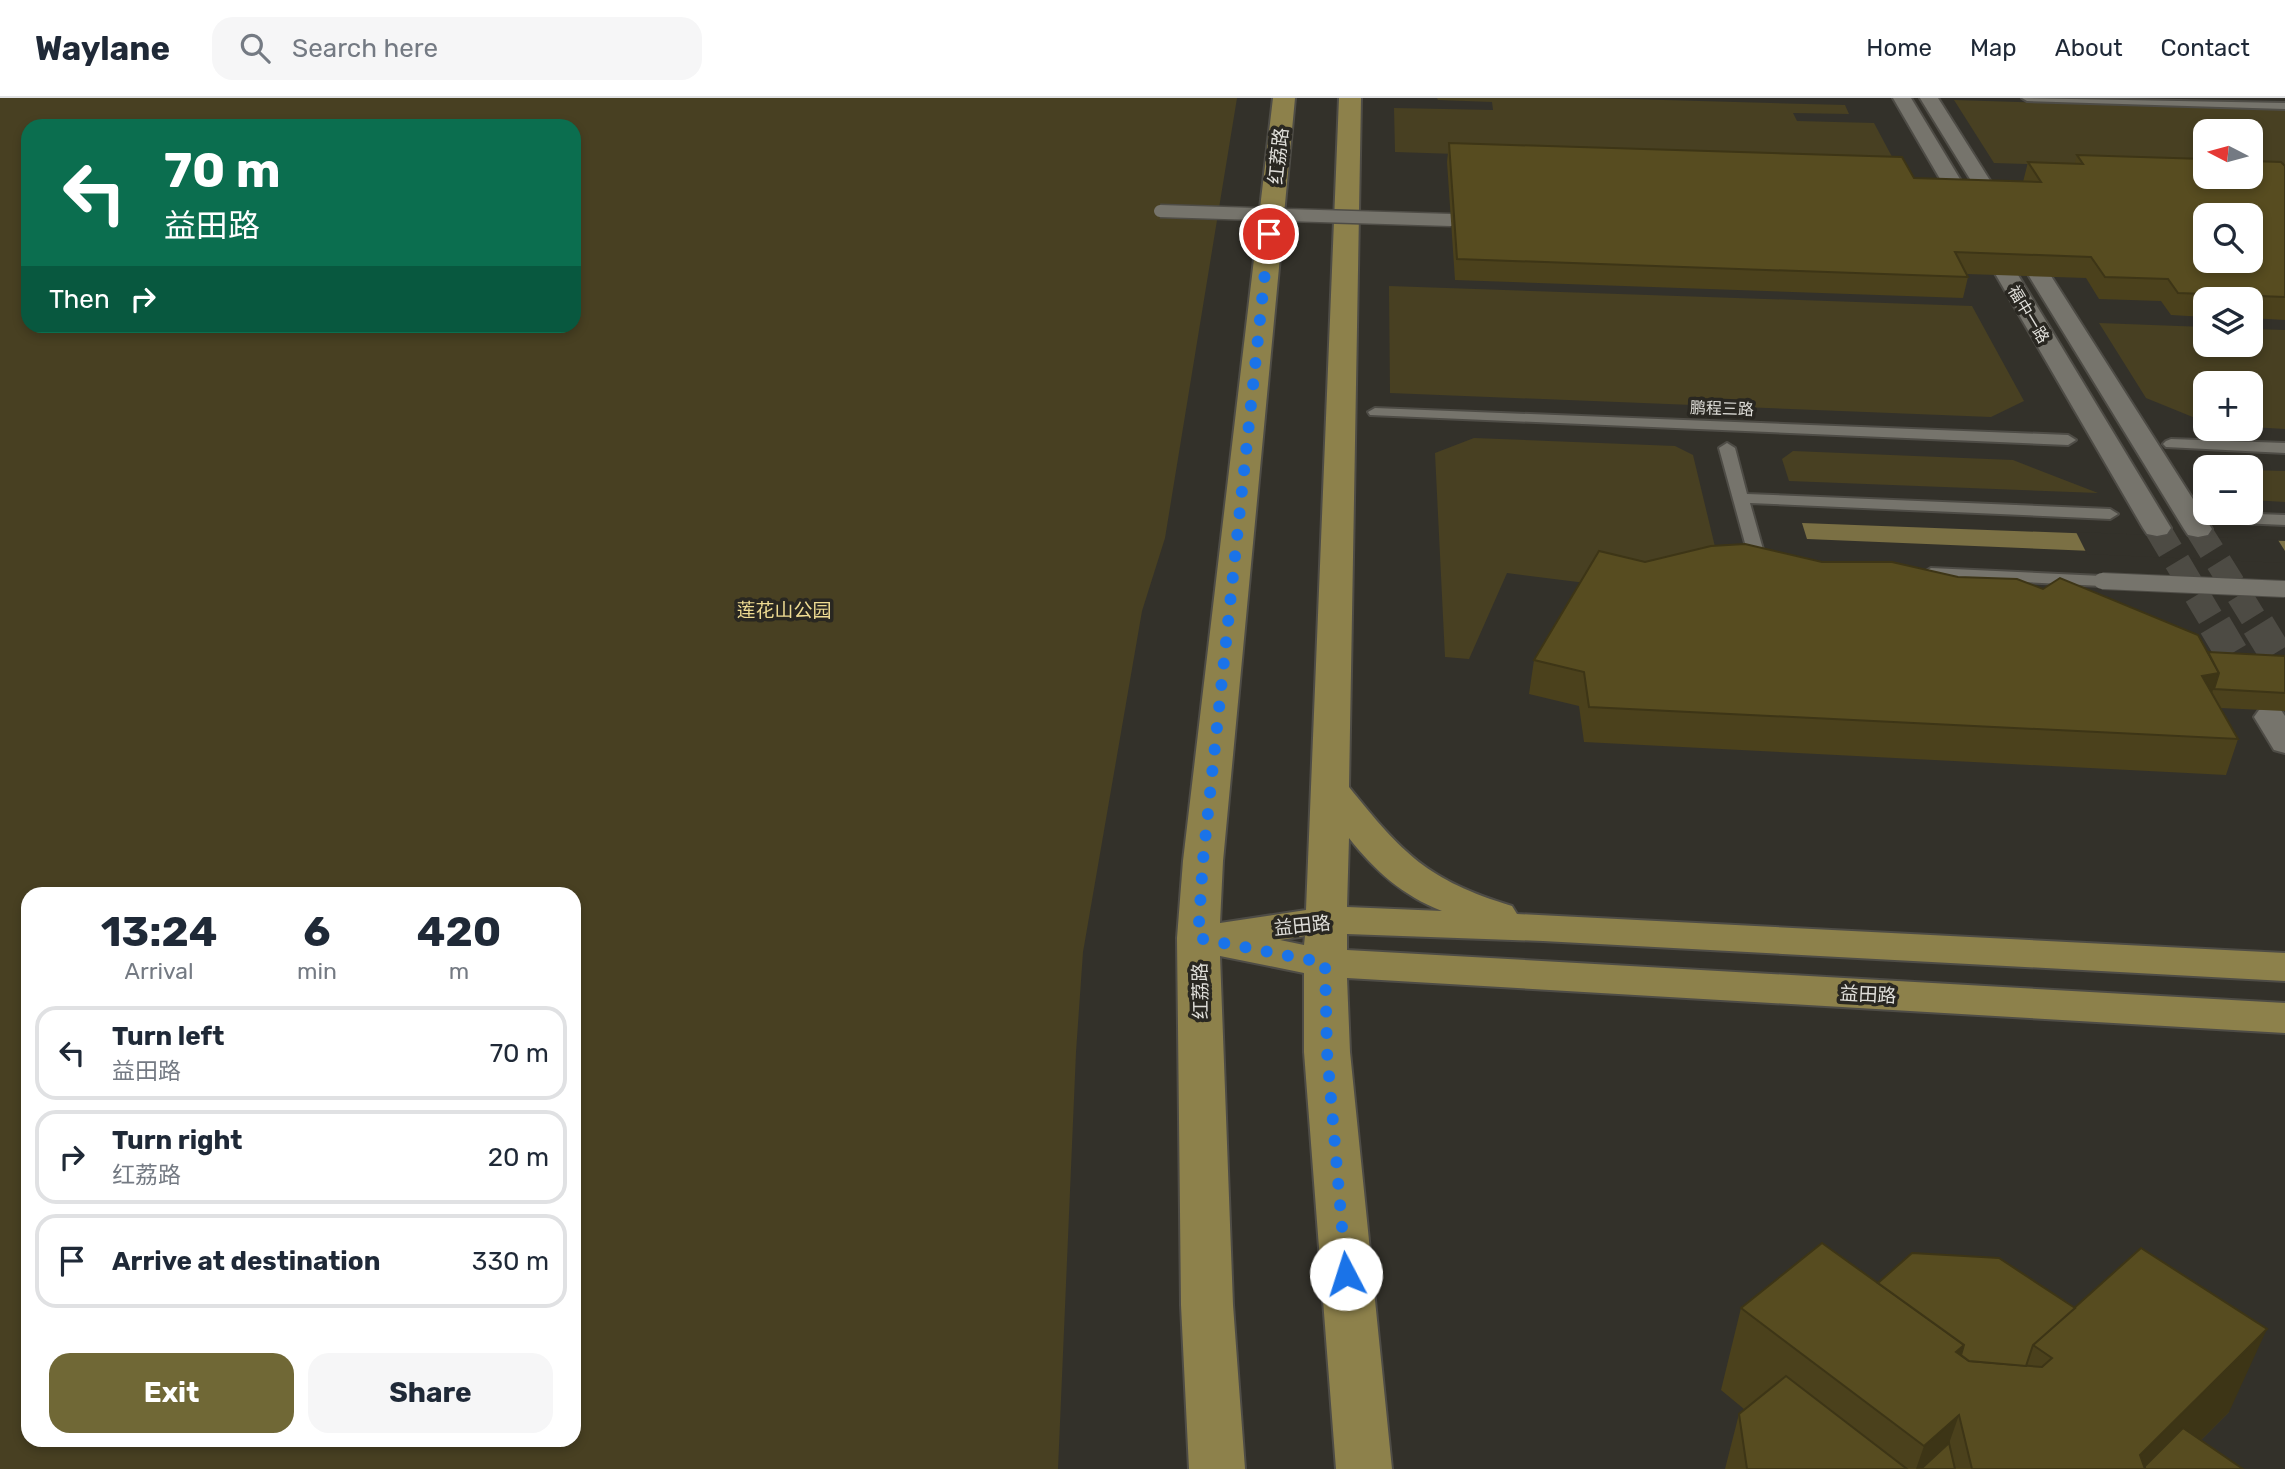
<!DOCTYPE html>
<html lang="en">
<head>
<meta charset="utf-8">
<style>
  body { margin:0; font-family:Rubik,"Noto Sans SC",sans-serif; background:#f6f6f7; color:#1f2937; height:100vh; display:flex; flex-direction:column; font-size:26px; white-space:nowrap }
  * { box-sizing:border-box; margin:0 }
  p { font-size:23px; color:#747a83 }
  .icon { flex:none; width:38px; height:38px; fill:none; stroke:currentColor; stroke-width:2; stroke-linecap:round; stroke-linejoin:round }
  .map { position:relative; flex:1; overflow:hidden }
  .drawer { position:absolute; left:21px; top:789px; width:560px; height:560px; display:flex; flex-direction:column; background:#fff; border-radius:21px; box-shadow:0 4px 10px #0003 }
  .drawer>* { flex:none }
  .top-card { position:absolute; left:21px; top:21px; width:560px; height:214px; border-radius:21px; box-shadow:0 4px 10px #0003; background:#0b6e4f; color:#fff; overflow:hidden }
  .needle { width:46px; rotate:276deg }
  .controls { position:absolute; left:2193px; top:21px; display:grid; gap:14px }
  .controls a { display:grid; place-items:center; width:70px; height:70px; border-radius:14px; background:#fff; box-shadow:0 4px 10px #0003; font-size:35px }
  .pin { position:absolute; display:grid; place-items:center; width:60px; height:60px; color:#fff; margin:-30px; border:4px solid #fff; border-radius:50%; box-shadow:0 2px 7px #0007 }
  .me { position:absolute; width:77px; margin:-38px; rotate:355deg; stroke-linejoin:round; filter:drop-shadow(0 0 5px #0008) }
  .turn { display:flex; align-items:center; gap:24px; height:147px; padding:0 28px; font-size:32px }
  .turn .icon { width:91px; height:91px; stroke-width:2.5 }
  .turn b { display:block; font-size:49px; line-height:60px }
  .then { display:flex; align-items:center; height:66px; padding:0 28px; background:#0003; gap:14px; font-size:26px }
  .eta { display:flex; justify-content:space-evenly; align-items:center; height:119px; text-align:center }
  .eta b { font-size:42px; font-weight:700; line-height:49px }
  .button { display:flex; gap:14px; margin-top:auto; padding:14px 28px }
  .button a { flex:1; height:80px; border-radius:21px; background:#706836; color:#fff; font-size:28px; font-weight:700; line-height:80px; text-align:center }
  .button a+a { background:#f6f6f7; color:#1f2937 }
  ul { padding:0; list-style:none }
  li { display:flex; align-items:center; gap:21px; height:94px; margin:0 14px 10px; padding:0 14px; border:4px solid #e0e1e3; border-radius:21px }
  li div { flex:1 }
  li b { display:block; font-size:26px }
  li em { font-style:normal }
  header { display:flex; align-items:center; gap:42px; box-sizing:border-box; height:98px; padding:0 35px; background:#fff; border-bottom:2px solid #e0e1e3 }
  header strong { font-size:33px }
  nav { display:flex; gap:38px; margin-inline-start:auto; font-size:24px }
  .search { width:490px; height:63px; background:#f6f6f7; display:flex; align-items:center; gap:18px; box-sizing:border-box; padding:0 24px; border-radius:21px; color:#747a83; font-size:26px }
  .map>svg:first-child { display:block }
  .green { fill:#484022; fill-rule:evenodd }
  .water { fill:#7b7044 }
  .pier { fill:#33312a }
  .lines { fill:none; stroke-linecap:round; stroke-linejoin:round }
  .tertiary-tunnel-far1 { stroke:#4d4b44; stroke-width:26; stroke-dasharray:26 13; stroke-linecap:butt }
  .tertiary-tunnel { stroke:#4d4b44; stroke-width:33; stroke-dasharray:33 17; stroke-linecap:butt }
  .pedestrian-casing { stroke:#4e4c46; stroke-width:4 }
  .tertiary-casing { stroke:#4e4c46; stroke-width:4 }
  .primary-casing { stroke:#4e4c46; stroke-width:4 }
  .pedestrian { fill:#76746c; fill-rule:evenodd }
  .tertiary { fill:#76746c; fill-rule:evenodd }
  .primary { fill:#8d814b; fill-rule:evenodd }
  .pedestrian-bridge-far1-casing { stroke:#4e4c46; stroke-width:15; stroke-linecap:butt }
  .pedestrian-bridge-casing { stroke:#4e4c46; stroke-width:18; stroke-linecap:butt }
  .pedestrian-bridge-far1 { stroke:#76746c; stroke-width:12 }
  .pedestrian-bridge { stroke:#76746c; stroke-width:16 }
  .wall { fill:#4b411c }
  .shaded-wall { fill:#3d3516 }
  .building { fill:#574c20; stroke:#3d3516; stroke-width:2; fill-rule:evenodd }
  .route { stroke:#1a73e8; stroke-width:12; stroke-dasharray:0 21.6 }
  .labels { text-anchor:middle; stroke-width:7; stroke-linejoin:round; paint-order:stroke }
  .far-street-label { font-size:16px; fill:#dfded9; stroke:#292721 }
  .street-label { font-size:19px; fill:#dfded9; stroke:#292721 }
  .park-label { font-size:19px; fill:#eedb92; stroke:#292721 }
</style>
</head>
<body>
<header>
<strong>Waylane</strong>
<div class="search"><svg class="icon" aria-label="search" viewBox="0 0 24 24"><circle cx="10" cy="10" r="6"/><path d="M15 15l6 6"/></svg>Search here</div>
<nav><a>Home</a><a>Map</a><a>About</a><a>Contact</a></nav>
</header>
<div class="map">
<svg width="2285" height="1371" viewBox="0 0 2285 1371">
  <rect width="100%" height="100%" fill="#33312a"/>
  <!-- green -->
  <g class="green">
    <path d="M0,0H1237L1165,440L1142,513L1083,854L1076,954L1058,1371H0ZM28,28H574V228H28ZM28,796H574V1342H28Z"/>
    <polygon points="1437,0 1593,0 1845,7 1849,16 1793,15 1797,23 1874,25 1898,70 1395,54 1394,10 1493,12 1492,4 1438,2"/>
    <polygon points="1954,2 2285,12 2285,74 2251,73 2250,33 2205,33 2205,72 1994,65"/>
    <polygon points="1389,188 1972,208 2024,303 1991,319 1390,295"/>
    <polygon points="2099,225 2205,229 2205,247 2250,247 2251,231 2285,232 2285,331 2251,329 2250,285 2205,285 2205,324 2146,300"/>
    <polygon points="1474,340 1675,348 1693,357 1722,478 1594,486 1507,475 1469,561 1445,559 1435,355"/>
    <polygon points="1793,353 2013,362 2098,395 1789,383 1782,361"/>
    <polygon points="2250,372 2285,373 2285,404 2251,402"/>
  </g>
  <!-- water -->
  <polygon class="water" points="1802,425 2285,443 2285,461 1807,441"/>
  <!-- pier -->
  <polygon class="pier" points="2076,434 2278,442 2285,453 2285,465 2087,456"/>
  <g class="lines">
    <!-- tertiary-tunnel-far1 -->
    <g class="tertiary-tunnel-far1">
      <polyline points="2157,430 2216,529"/>
      <polyline points="2198,431 2259,529"/>
    </g>
    <!-- tertiary-tunnel -->
    <g class="tertiary-tunnel">
      <polyline points="2215,527 2254,593"/>
      <polyline points="2258,527 2285,571"/>
    </g>
    <!-- pedestrian casing -->
    <g class="pedestrian-casing">
      <g id="pedestrian">
        <polygon points="2022,0 2285,5 2285,11 2027,3"/>
        <polygon points="1375,310 2068,337 2076,342 2068,347 1370,317 1368,314"/>
        <polygon points="2171,341 2285,345 2285,355 2166,349 2163,346 2166,343"/>
        <polygon points="1727,345 1735,350 1747,396 2110,411 2118,416 2110,421 1750,405 1766,462 1774,467 1772,471 1759,472 1751,467 1719,350"/>
        <polygon points="2230,415 2285,417 2285,427 2218,424 2210,419 2216,415"/>
        <polygon points="1931,470 2102,478 2110,483 2102,488 1925,479 1923,475"/>
      </g>
    </g>
    <!-- tertiary casing -->
    <g class="tertiary-casing">
      <g id="tertiary">
        <polygon points="1893,0 1911,0 2171,430 2167,436 2157,438 2147,436 2143,430"/>
        <polygon points="1920,0 1938,0 2003,103 2000,107 1986,107"/>
        <polygon points="2040,171 2048,173 2051,178 2212,431 2208,437 2198,439 2188,437 2184,431 2029,178 2032,173"/>
        <polygon points="2270,609 2281,612 2285,618 2285,655 2274,652 2254,619 2259,612"/>
      </g>
    </g>
    <!-- primary casing -->
    <g class="primary-casing">
      <path id="primary" d="M1273,0H1295L1223,763L1220,825L1306,812L1339,0H1361L1349,689C1403,756 1427,782 1512,808L1517,816L2285,855V883L1543,843L1347,836V852L2285,905V935L1347,880L1350,954L1392,1371H1336L1304,954V875L1220,858L1233,1207L1245,1371H1189L1181,1207L1178,929L1177,840L1183,763ZM1349,740C1374,772 1403,798 1442,813L1347,809ZM1305,838L1304,847L1280,842Z"/>
    </g>
    <!-- pedestrian -->
    <use href="#pedestrian" class="pedestrian"/>
    <!-- tertiary -->
    <use href="#tertiary" class="tertiary"/>
    <!-- primary -->
    <use href="#primary" class="primary"/>
    <!-- pedestrian-bridge-far1 casing -->
    <g class="pedestrian-bridge-far1-casing">
      <polyline id="pedestrian-bridge-far1" points="1160,113 1451,122"/>
    </g>
    <!-- pedestrian-bridge casing -->
    <g class="pedestrian-bridge-casing">
      <polyline id="pedestrian-bridge" points="2102,483 2285,491"/>
    </g>
    <!-- pedestrian-bridge-far1 -->
    <use href="#pedestrian-bridge-far1" class="pedestrian-bridge-far1"/>
    <!-- pedestrian-bridge -->
    <use href="#pedestrian-bridge" class="pedestrian-bridge"/>
  </g>
  <!-- wall -->
  <g class="wall">
    <polygon points="1449,45 1914,80 2023,84 2028,64 2075,65 2077,57 2285,68 2285,222 2250,220 2250,201 2205,201 2205,219 2171,217 2161,203 2099,201 2086,180 1967,176 1968,179 1963,200 1455,182 1447,64"/>
    <polygon points="1645,464 2208,554 2285,558 2285,613 2220,610 2238,641 2226,677 1584,644 1579,608 1529,596 1534,562"/>
    <polygon points="1878,1185 2229,1314 2201,1342 2243,1371 1725,1371 1739,1316 1744,1311 1721,1292 1741,1210"/>
  </g>
  <!-- shaded-wall -->
  <g class="shaded-wall">
    <polygon points="2219,575 2207,609 2202,578"/>
    <polygon points="2267,1231 2229,1314 2172,1371 2134,1371 2140,1357"/>
    <polygon points="1964,1247 1951,1286 1956,1254"/>
    <polygon points="1959,1317 1940,1371 1916,1371 1924,1348"/>
  </g>
  <!-- building -->
  <g class="building">
    <path d="M1449,45L1902,59L1914,80L2041,84L2028,64L2083,66L2077,57L2205,61V79H2250V63L2281,64L2285,68V199L2178,195L2168,181L2105,179L2091,159L1955,154L1968,179L1457,161ZM2205,117H2250V163H2205Z"/>
    <polygon points="1745,446 1822,464 1892,464 1958,479 2017,481 2043,491 2060,480 2198,537 2219,575 2202,578 2238,641 1589,609 1584,574 1534,562 1599,453 1645,464 1711,448"/>
    <polygon points="2208,554 2285,558 2285,595 2214,591 2219,575"/>
    <polygon points="1822,1145 1964,1247 1956,1254 1969,1263 2042,1269 2052,1260 2033,1247 2141,1150 2267,1231 2140,1357 2145,1371 1972,1371 1959,1317 1924,1348 1741,1210"/>
    <polygon points="1912,1155 1999,1160 2075,1210 2033,1247 2026,1268 1969,1263 1961,1257 1964,1247 1878,1185"/>
    <polygon points="1786,1278 1907,1371 1747,1371 1739,1316"/>
    <polygon points="2183,1330 2243,1371 2145,1371 2145,1368"/>
    <polygon points="1949,1345 1955,1371 1921,1371"/>
  </g>
  <g class="lines">
    <!-- route -->
    <polyline class="route" points="1269,136 1203,762 1198,840 1325,865 1327,954 1346,1176"/>
  </g>
  <g class="labels">
    <!-- far-street labels -->
    <g class="far-street-label">
      <text transform="translate(2029 216) rotate(59)" y="6">福中一路</text>
      <text transform="translate(1722 310) rotate(2)" y="6">鹏程三路</text>
    </g>
    <!-- street labels -->
    <g class="street-label">
      <text transform="translate(1278 58) rotate(-84)" y="7">红荔路</text>
      <text transform="translate(1302 827) rotate(-6)" y="7">益田路</text>
      <text transform="translate(1200 893) rotate(-91)" y="7">红荔路</text>
      <text transform="translate(1868 896) rotate(3)" y="7">益田路</text>
    </g>
    <!-- park labels -->
    <g class="park-label">
      <text x="784" y="519">莲花山公园</text>
    </g>
  </g>
</svg>
<div class="controls">
<a><svg class="needle" viewBox="-14 -14 28 28"><path d="M0-13l5 13h-10z" fill="#e53935"/><path d="M0 13l5-13h-10z" fill="#747a83"/></svg></a>
<a><svg class="icon" aria-label="search" viewBox="0 0 24 24"><circle cx="10" cy="10" r="6"/><path d="M15 15l6 6"/></svg></a>
<a><svg class="icon" aria-label="layers" viewBox="0 0 24 24"><path d="M12 4l9 5-9 5-9-5zM3 14l9 5 9-5"/></svg></a>
<a>+</a>
<a>−</a>
</div>
<div class="pin" style="left:1269px;top:136px;background:#d93025"><svg class="icon" aria-label="arrive" viewBox="0 0 24 24"><path d="M6 21V4h12l-3 4 3 4H6"/></svg></div>
<svg class="me" style="left:1346px;top:1176px" viewBox="-20 -20 40 40"><circle r="19" fill="#fff"/><path d="M0-13L10 11 0 6-10 11z" fill="#1a73e8"/></svg>
<div class="top-card">
<div class="turn"><svg class="icon" aria-label="left" viewBox="0 0 24 24"><path d="M17 20v-9H6M10 6l-5 5 5 5"/></svg><div><b>70 m</b>益田路</div></div>
<div class="then">Then<svg class="icon" aria-label="right" viewBox="0 0 24 24"><path d="M7 20v-9h11M14 6l5 5-5 5"/></svg></div>
</div>
<section class="drawer">
<div class="eta">
<div><b>13:24</b><p>Arrival</p></div>
<div><b>6</b><p>min</p></div>
<div><b>420</b><p>m</p></div>
</div>
<ul>
<li><svg class="icon" aria-label="left" viewBox="0 0 24 24"><path d="M17 20v-9H6M10 6l-5 5 5 5"/></svg><div><b>Turn left</b><p>益田路</p></div><em>70 m</em></li>
<li><svg class="icon" aria-label="right" viewBox="0 0 24 24"><path d="M7 20v-9h11M14 6l5 5-5 5"/></svg><div><b>Turn right</b><p>红荔路</p></div><em>20 m</em></li>
<li><svg class="icon" aria-label="arrive" viewBox="0 0 24 24"><path d="M6 21V4h12l-3 4 3 4H6"/></svg><div><b>Arrive at destination</b></div><em>330 m</em></li>
</ul>
<div class="button"><a>Exit</a><a>Share</a></div>
</section>
</div>
</body>
</html>
